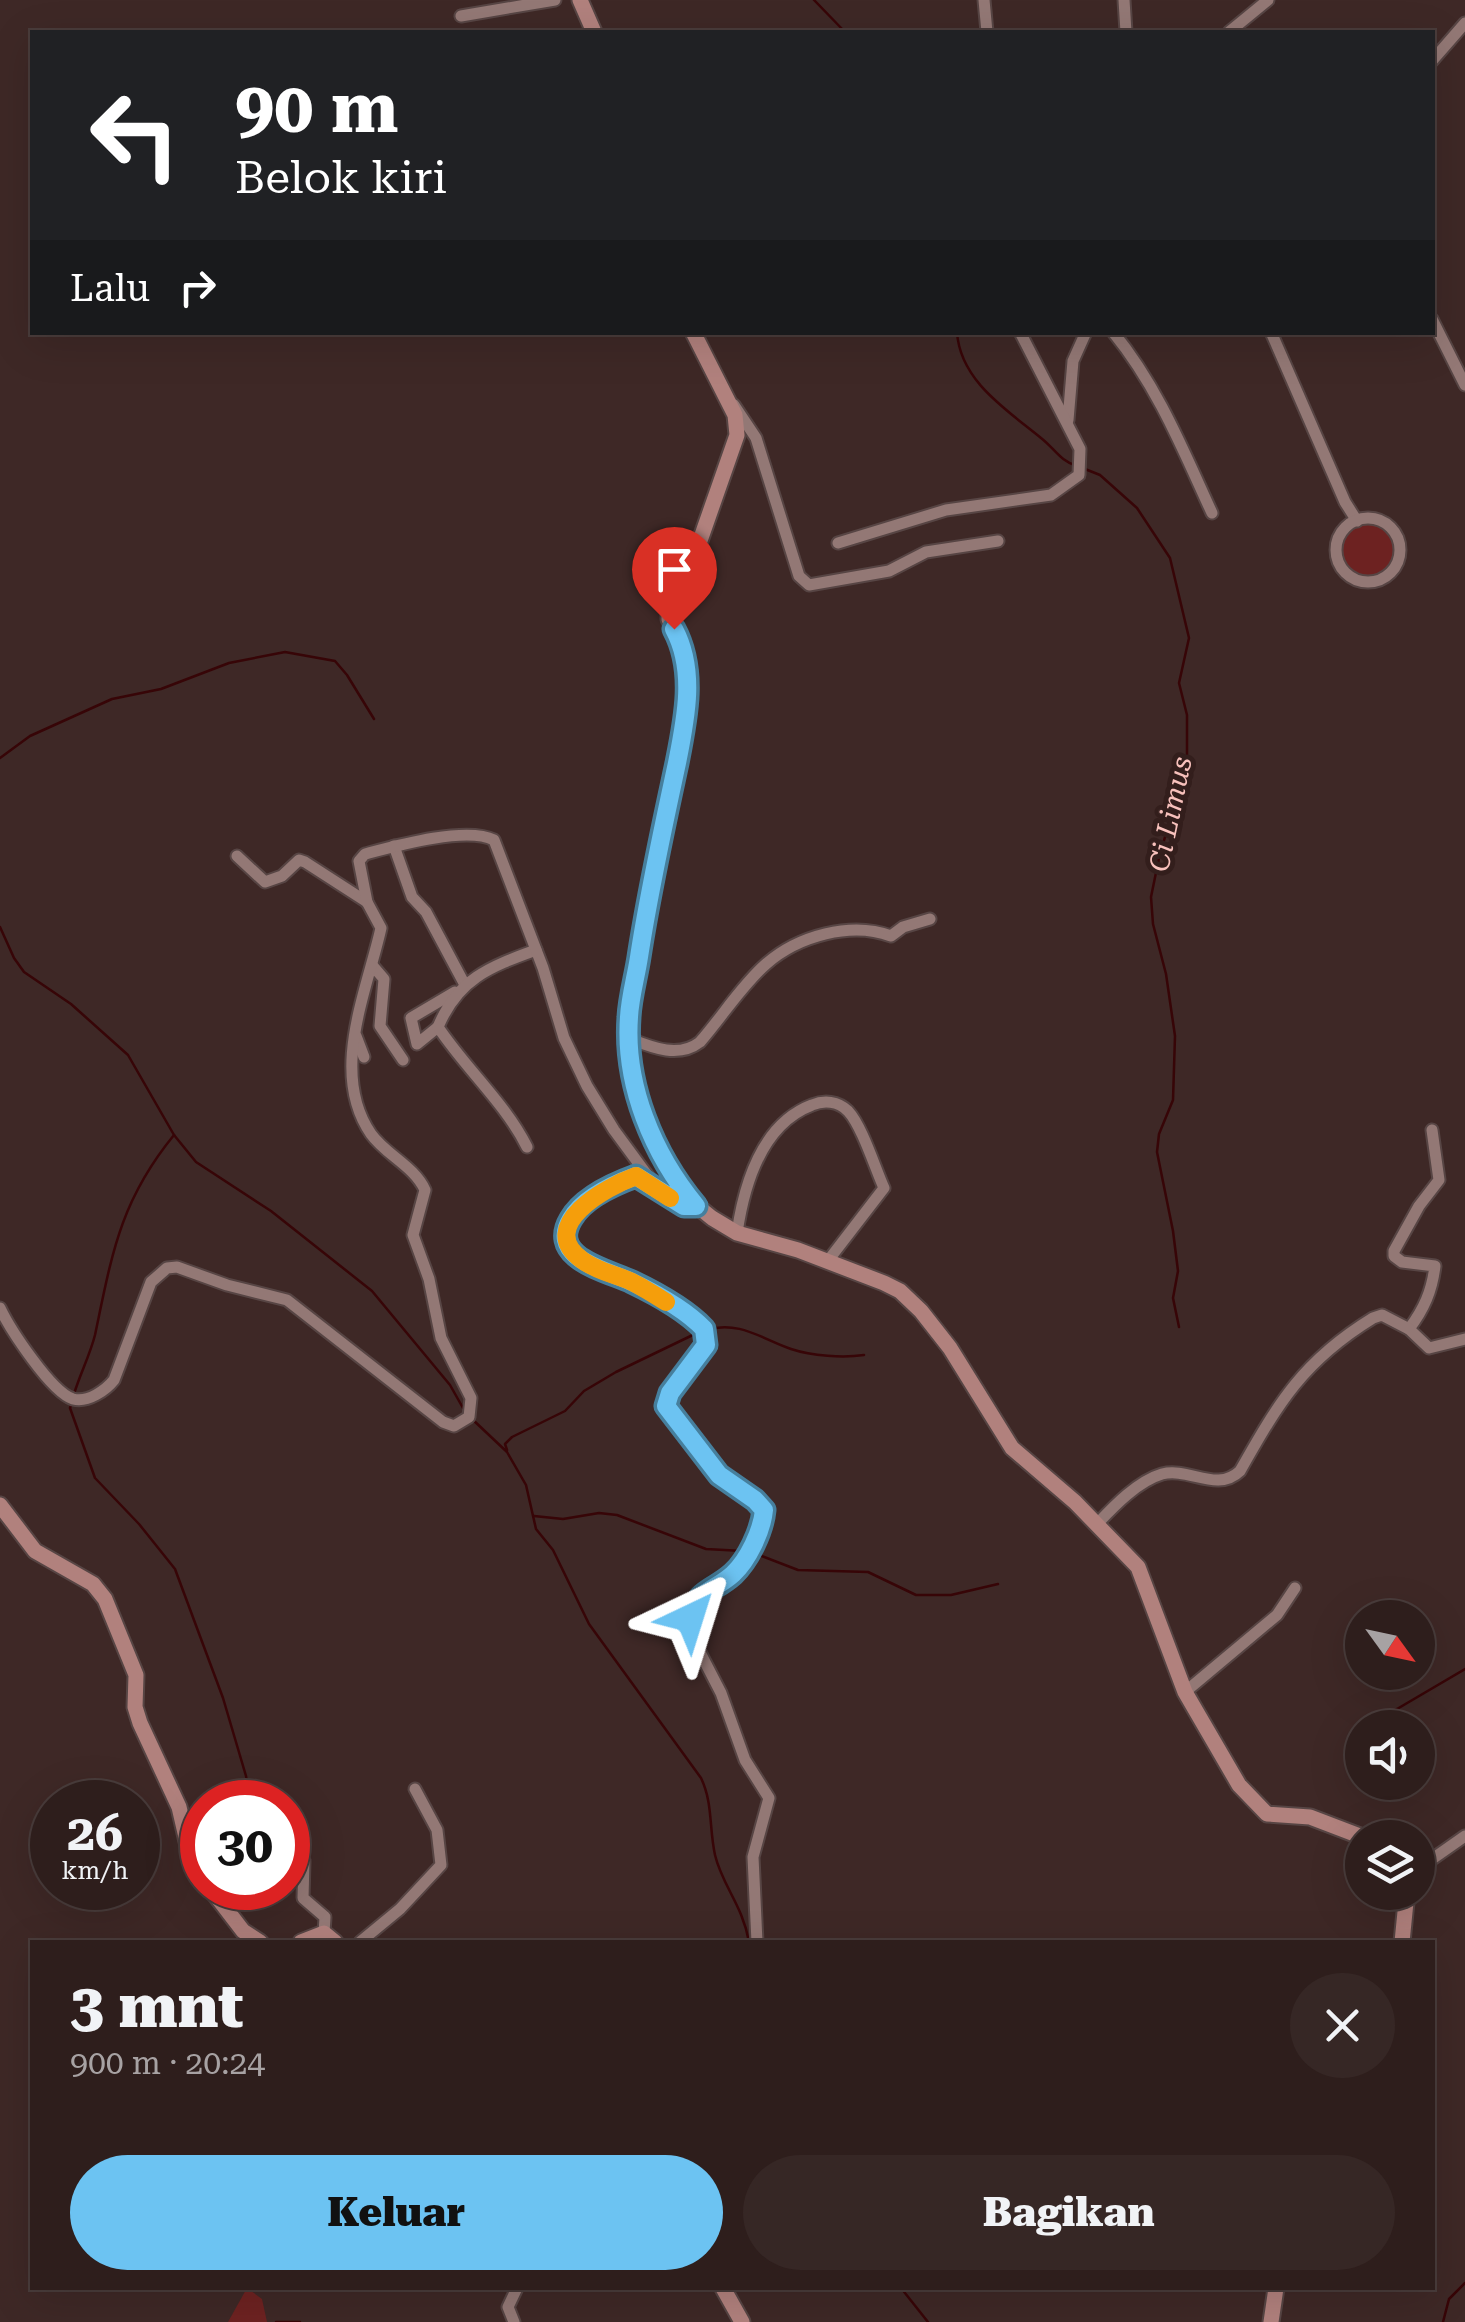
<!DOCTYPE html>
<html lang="id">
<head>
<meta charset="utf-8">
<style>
  body { margin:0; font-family:"Roboto Serif",serif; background:#362725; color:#f1f3f6; height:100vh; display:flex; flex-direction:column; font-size:38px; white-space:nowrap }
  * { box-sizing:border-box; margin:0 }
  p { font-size:32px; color:#a7a2a3 }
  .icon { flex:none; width:55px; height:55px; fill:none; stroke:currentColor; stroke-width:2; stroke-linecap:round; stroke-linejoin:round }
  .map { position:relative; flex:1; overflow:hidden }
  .drawer { position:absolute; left:30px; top:1940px; width:1405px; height:350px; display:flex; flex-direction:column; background:#2e1e1c; border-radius:0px; box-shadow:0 10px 40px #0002,0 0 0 2px #493c3b }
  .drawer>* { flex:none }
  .banner { position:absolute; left:30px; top:30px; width:1405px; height:305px; border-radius:0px; box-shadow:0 10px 40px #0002,0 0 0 2px #493c3b; background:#202124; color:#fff; overflow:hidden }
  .needle { width:65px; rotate:123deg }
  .controls { position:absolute; left:1345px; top:1600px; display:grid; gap:20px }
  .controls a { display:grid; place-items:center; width:90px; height:90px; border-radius:50%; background:#2e1e1c; box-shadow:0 10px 40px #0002,0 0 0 2px #493c3b; font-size:50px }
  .speed { position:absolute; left:30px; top:1780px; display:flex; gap:20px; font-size:50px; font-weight:700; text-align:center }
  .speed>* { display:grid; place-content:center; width:130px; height:130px; border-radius:50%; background:#2e1e1c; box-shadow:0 10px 40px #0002,0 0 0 2px #493c3b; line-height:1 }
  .speed small { font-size:25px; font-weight:400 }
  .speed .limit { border:15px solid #d22; background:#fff; color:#111 }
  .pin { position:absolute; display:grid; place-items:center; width:85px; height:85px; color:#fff; margin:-102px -42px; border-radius:50% 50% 50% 0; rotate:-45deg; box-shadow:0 0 10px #0007 }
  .pin .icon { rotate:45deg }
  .me { position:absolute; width:110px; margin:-55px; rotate:41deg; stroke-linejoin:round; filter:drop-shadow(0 0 8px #0008) }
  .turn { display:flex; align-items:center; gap:35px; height:210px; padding:0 40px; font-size:45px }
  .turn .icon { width:130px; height:130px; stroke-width:2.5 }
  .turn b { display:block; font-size:70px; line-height:85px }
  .then { display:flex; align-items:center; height:95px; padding:0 40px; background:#0003; gap:20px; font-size:38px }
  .round { display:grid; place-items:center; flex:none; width:105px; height:105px; border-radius:52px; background:#362725 }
  .headline { display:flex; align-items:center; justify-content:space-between; height:170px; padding:0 40px }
  h1 { font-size:60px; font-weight:800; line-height:75px }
  .cta { display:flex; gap:20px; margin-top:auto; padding:20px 40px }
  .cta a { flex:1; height:115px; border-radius:60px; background:#6cc3f2; color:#111; font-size:40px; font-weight:800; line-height:115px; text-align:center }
  .cta a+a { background:#362725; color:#f1f3f6 }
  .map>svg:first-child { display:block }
  .green { fill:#6d2221 }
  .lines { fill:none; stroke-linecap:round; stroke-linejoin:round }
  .stream { stroke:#370507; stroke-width:2.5 }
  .street-casing { stroke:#574544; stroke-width:15 }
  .secondary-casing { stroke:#574544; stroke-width:19 }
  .street { stroke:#937875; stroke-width:11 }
  .secondary { stroke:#b1817d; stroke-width:15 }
  .route-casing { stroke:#467f9d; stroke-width:25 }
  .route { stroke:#6cc3f2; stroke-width:18 }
  .slow { stroke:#f59e0b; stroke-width:18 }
  .labels { text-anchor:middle; stroke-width:10; stroke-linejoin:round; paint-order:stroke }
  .water-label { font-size:28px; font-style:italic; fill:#f8c1bc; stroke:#331e1c }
</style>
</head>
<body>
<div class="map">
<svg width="1465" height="2322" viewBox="0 0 1465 2322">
  <rect width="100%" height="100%" fill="#3e2826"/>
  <!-- green -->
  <g class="green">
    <circle cx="1368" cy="550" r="26"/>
    <polygon points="247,2288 262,2299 267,2322 228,2322"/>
  </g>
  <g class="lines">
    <!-- stream -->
    <g class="stream">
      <polyline points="814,0 845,32"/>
      <path d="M957,332C960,381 1007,410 1041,438C1054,448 1061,462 1077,466"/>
      <polyline points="1085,469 1100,475 1137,508 1170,558 1189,638 1179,683 1187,715 1187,760 1159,858 1151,897 1153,924 1166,974 1175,1036 1173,1100 1159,1134 1157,1152 1173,1231 1178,1271 1173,1298 1179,1327"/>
      <polyline points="0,758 30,736 112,699 161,689 229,663 285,652 335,661 347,675 374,719"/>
      <polyline points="0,927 14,958 24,972 71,1004 128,1055 174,1135 196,1162 271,1211 372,1291 450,1385 463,1408"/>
      <path d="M706,1330C739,1320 762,1339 791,1349C812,1356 843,1358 864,1355"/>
      <path d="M74,1394C80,1374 90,1355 95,1335C112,1254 120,1201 174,1135"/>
      <polyline points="72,1402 70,1408 95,1478 139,1524 175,1569 223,1698 246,1776 250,1802"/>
      <path d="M471,1418L507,1452L526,1485L536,1529L553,1550L589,1624L701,1778C713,1803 709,1828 715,1855C722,1885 743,1906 749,1942"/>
      <polyline points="507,1450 505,1444 512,1437 565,1411 584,1391 616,1372 699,1332"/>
      <polyline points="534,1516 563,1519 599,1513 617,1515 706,1549 743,1551"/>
      <polyline points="751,1552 798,1570 868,1572 916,1595 951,1595 998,1584"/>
      <polyline points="1363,1723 1397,1709 1465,1669"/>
      <polyline points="901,2288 928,2322"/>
      <polyline points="276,2322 300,2322"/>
      <polyline points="1443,2322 1449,2299 1465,2283"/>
    </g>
    <!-- street casing -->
    <g class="street-casing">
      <g id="street">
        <polyline points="984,0 987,32"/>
        <polyline points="1124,0 1126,32"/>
        <polyline points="461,16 555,0"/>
        <polyline points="1229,32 1268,0"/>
        <polyline points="1432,61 1465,23"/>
        <polyline points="1432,319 1465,385"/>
        <path d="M1113,332C1158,387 1183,450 1212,513"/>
        <polyline points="1271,332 1345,502 1357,521"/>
        <polyline points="734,405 756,438 799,576 809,585 889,571 926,552 998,541"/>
        <polyline points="1068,420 1073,361 1086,332"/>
        <circle cx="1368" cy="550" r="32"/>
        <polyline points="838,543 946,510 1051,495 1079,475 1080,449 1020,332"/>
        <polyline points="394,846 412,897 426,912 465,985"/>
        <polyline points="237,856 265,882 282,876 299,860 305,862 367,902"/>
        <polyline points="372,965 384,979 380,1026 403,1060"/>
        <polyline points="438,1027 417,1044 411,1018 455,992"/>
        <polyline points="356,1036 364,1057"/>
        <path d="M628,1038C651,1047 678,1059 700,1042C722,1017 741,986 766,964C798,936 851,921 891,936L903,927L930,919"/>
        <path d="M527,1147C505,1103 466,1069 438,1027C458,979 489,967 536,950"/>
        <path d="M648,1182L635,1176C609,1186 567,1206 566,1238C579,1268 604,1269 630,1281C654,1292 686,1310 704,1329L706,1345L669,1393L667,1406L719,1475L755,1500L764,1510L754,1540L739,1567L701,1595L695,1604L689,1631L721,1693L745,1760L769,1798L753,1857L757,1942"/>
        <path d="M737,1233C744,1185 762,1124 812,1105C824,1100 838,1101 848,1111C862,1126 875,1168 884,1188L827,1262"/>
        <path d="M0,1308C10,1329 51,1392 73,1399C88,1403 106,1390 114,1380L151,1282L167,1268L177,1267L227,1285L287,1300L443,1422L454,1426L469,1417L471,1398L441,1338L429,1279L413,1235L425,1190C414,1166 386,1155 371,1134C329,1073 367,991 381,928L367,902L359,861L365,854C395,846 466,826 494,840L543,968L564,1038L587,1086L614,1130L656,1187L684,1206L696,1207"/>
        <path d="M1409,1329C1424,1309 1432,1291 1435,1266L1402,1262L1394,1256V1251L1419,1206L1439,1180L1432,1130"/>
        <path d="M1098,1523C1114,1506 1138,1481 1162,1474C1189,1467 1217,1493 1240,1471C1279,1402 1303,1361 1373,1318L1382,1315L1409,1329L1429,1348L1465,1339"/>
        <polyline points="1185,1692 1277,1615 1295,1588"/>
        <polyline points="289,1856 304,1861 303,1898 325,1917 324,1933"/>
        <polyline points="1418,1869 1465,1836"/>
        <polyline points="360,1942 400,1909 441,1865 437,1830 415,1789"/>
        <polyline points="514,2322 508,2307 517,2288"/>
      </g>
    </g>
    <!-- secondary casing -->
    <g class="secondary-casing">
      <g id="secondary">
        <polyline points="580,0 594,32"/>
        <polyline points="693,332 735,415 737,435 695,555 669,610 669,619 686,655 686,703 679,748 647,898 628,1038 633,1083 656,1142 691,1201 712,1218 737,1233 798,1250 884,1283 900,1291 921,1311 950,1348 1012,1448 1075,1502 1138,1567 1185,1692 1239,1785 1267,1814 1310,1817 1365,1838"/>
        <polyline points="0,1505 35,1551 93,1584 105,1599 136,1675 135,1707 140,1723 179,1807 192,1863 202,1878"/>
        <polyline points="210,1888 243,1931 260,1942"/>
        <polyline points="301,1942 324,1933 335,1942"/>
        <polyline points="1402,1942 1407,1892"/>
        <polyline points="723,2288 742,2322"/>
        <polyline points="1271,2322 1276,2288"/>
      </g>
    </g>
    <!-- street -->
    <use href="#street" class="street"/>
    <!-- secondary -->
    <use href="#secondary" class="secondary"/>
  </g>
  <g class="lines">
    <!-- route casing -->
    <g class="route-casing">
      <path id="route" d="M674,629C696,670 686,718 677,763C663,828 649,891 639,957C636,977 630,997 629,1017C624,1085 653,1154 696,1206H684L636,1176C614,1184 583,1198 571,1219C547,1259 610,1271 632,1282C655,1293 686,1310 704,1329L706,1345L670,1393L666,1406L719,1475L755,1500L764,1510C762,1531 748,1560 733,1574C713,1592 699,1588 690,1618"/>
    </g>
    <!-- route -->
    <use href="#route" class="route"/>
    <!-- slow -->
    <path class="slow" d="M666,1302C655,1295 644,1288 632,1282C615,1274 598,1272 582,1260C535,1226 606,1187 636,1176L670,1198"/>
  </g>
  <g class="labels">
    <!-- water labels -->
    <g class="water-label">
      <text transform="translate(1170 814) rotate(-78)" y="10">Ci Limus</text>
    </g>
  </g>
</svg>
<div class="controls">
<a><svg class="needle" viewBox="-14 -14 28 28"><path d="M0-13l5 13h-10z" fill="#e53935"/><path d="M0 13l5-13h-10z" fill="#a7a2a3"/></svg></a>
<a><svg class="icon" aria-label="sound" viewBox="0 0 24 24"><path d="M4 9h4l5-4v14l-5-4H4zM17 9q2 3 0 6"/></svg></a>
<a><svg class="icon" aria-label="layers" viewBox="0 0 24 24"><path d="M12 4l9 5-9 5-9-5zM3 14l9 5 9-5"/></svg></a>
</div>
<div class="speed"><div>26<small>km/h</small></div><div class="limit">30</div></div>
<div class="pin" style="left:674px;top:629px;background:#d93025"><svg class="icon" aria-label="arrive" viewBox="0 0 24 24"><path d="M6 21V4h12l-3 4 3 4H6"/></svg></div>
<svg class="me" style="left:690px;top:1618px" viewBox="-20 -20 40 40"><path d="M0-17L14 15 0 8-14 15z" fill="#6cc3f2" stroke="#fff" stroke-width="4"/></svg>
<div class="banner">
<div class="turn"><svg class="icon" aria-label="left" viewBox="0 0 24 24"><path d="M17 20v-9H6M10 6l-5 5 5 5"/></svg><div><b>90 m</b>Belok kiri</div></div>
<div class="then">Lalu<svg class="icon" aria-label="right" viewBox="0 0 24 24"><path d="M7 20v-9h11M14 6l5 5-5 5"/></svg></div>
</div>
<section class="drawer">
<div class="headline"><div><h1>3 mnt</h1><p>900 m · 20:24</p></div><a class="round"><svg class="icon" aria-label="close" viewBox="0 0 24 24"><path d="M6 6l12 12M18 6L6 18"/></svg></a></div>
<div class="cta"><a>Keluar</a><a>Bagikan</a></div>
</section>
</div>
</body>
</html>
